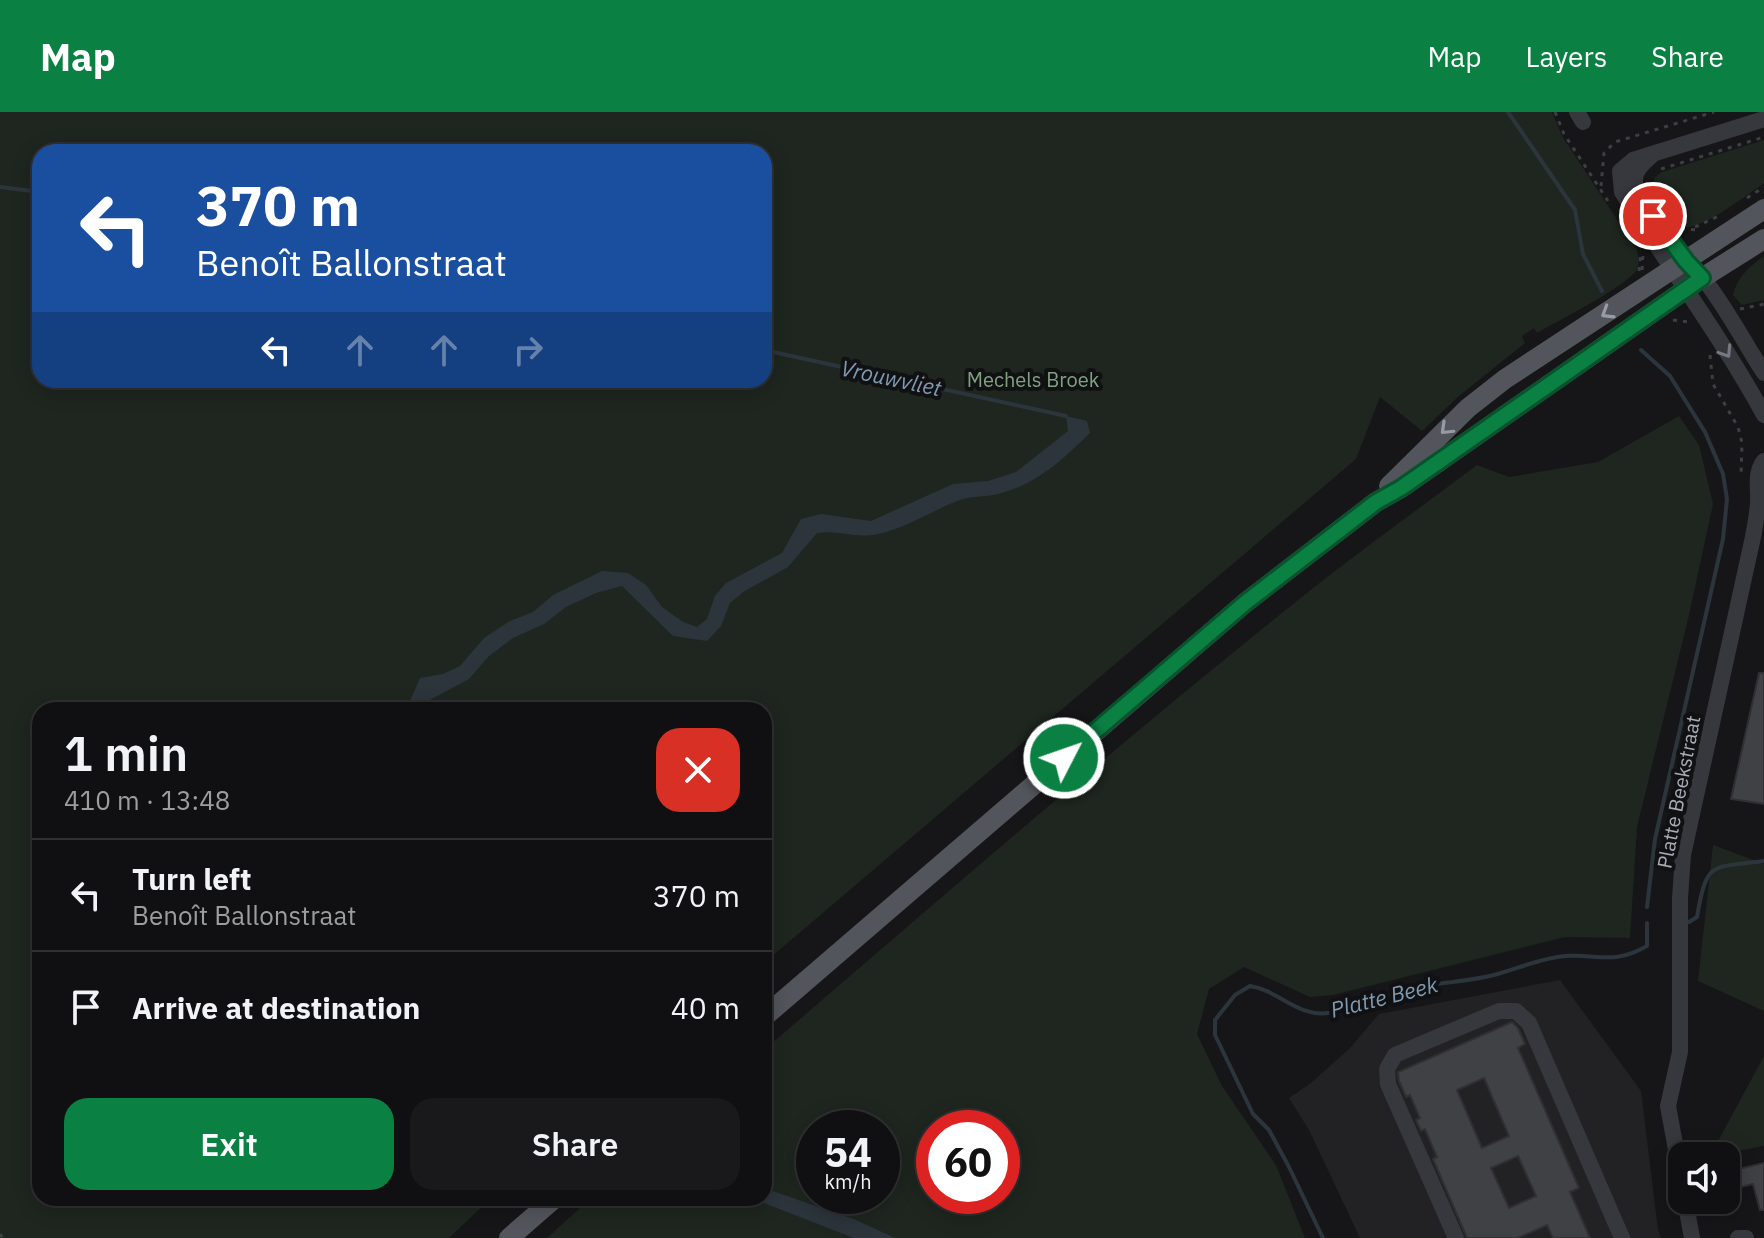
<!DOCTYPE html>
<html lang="en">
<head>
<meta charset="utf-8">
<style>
  body { margin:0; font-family:"IBM Plex Sans",sans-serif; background:#19191b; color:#f1f3f6; height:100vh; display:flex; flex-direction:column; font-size:30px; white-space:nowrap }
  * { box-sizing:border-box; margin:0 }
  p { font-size:26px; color:#9c9d9f }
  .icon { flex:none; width:44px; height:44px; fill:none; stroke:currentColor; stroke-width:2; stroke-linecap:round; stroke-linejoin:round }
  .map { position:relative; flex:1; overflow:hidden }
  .side { position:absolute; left:32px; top:590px; width:740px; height:504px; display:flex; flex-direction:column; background:#101012; border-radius:24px; box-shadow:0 4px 20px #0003,0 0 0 2px #303032 }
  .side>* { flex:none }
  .hud { position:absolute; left:32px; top:32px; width:740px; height:244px; border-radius:24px; box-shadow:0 4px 20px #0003,0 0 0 2px #303032; background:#1a4fa0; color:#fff; overflow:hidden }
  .fabs { position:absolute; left:1668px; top:1030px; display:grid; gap:16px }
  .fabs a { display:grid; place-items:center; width:72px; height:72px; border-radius:16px; background:#101012; box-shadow:0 4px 20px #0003,0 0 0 2px #303032; font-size:40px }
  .speed { position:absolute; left:796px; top:998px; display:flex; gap:16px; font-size:40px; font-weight:700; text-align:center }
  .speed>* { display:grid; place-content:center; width:104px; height:104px; border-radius:50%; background:#101012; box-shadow:0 4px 20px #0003,0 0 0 2px #303032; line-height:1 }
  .speed small { font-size:20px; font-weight:400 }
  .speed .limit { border:12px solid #d22; background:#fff; color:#111 }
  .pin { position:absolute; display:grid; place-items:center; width:68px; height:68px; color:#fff; margin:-34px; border:4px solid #fff; border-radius:50%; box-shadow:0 2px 8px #0007 }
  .me { position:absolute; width:88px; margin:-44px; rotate:49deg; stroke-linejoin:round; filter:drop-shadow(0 0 6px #0008) }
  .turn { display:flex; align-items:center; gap:28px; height:168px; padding:0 32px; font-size:36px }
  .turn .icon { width:104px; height:104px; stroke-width:2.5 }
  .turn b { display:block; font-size:56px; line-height:68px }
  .lanes { display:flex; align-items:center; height:76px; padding:0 32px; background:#0003; justify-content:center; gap:40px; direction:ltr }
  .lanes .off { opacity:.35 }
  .round { display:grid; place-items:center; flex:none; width:84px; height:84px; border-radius:24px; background:#19191b }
  .head { display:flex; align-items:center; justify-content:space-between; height:136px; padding:0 32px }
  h1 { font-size:48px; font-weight:600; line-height:60px }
  .action { display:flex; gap:16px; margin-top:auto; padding:16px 32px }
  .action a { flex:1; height:92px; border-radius:24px; background:#0b8043; color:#fff; font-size:32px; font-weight:600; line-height:92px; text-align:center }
  .action a+a { background:#19191b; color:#f1f3f6 }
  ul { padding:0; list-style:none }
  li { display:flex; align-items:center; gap:24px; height:112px; padding:0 32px; border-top:2px solid #303032 }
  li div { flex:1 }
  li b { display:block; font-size:30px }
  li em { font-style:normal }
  header { display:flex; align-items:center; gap:48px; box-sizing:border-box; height:112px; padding:0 40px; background:#0b8043; color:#fff }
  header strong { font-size:38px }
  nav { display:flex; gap:44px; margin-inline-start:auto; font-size:28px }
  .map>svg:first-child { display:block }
  .built { fill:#222225 }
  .green { fill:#1e261f; fill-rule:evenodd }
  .water { fill:#2c353c }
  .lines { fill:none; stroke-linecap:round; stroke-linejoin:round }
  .stream { stroke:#2c353c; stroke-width:4 }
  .building { fill:#404145; stroke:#303034; stroke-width:2; fill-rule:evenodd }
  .path { stroke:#3d3f44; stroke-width:3; stroke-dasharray:4 6; stroke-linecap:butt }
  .minor { stroke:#37383d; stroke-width:16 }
  .major { stroke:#53555c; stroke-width:20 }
  .oneway { stroke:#979ba6 }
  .oneway2 { stroke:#757881 }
  .route-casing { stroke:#07532c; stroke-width:20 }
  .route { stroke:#0b8043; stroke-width:14 }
  .labels { text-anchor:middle; stroke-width:8; stroke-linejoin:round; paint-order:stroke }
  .park-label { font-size:20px; fill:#7fa381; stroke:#111113 }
  .street-label { font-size:20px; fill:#a8adb8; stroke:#111113 }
  .water-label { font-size:22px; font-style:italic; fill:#7f9bb3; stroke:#111113 }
</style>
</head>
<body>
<header>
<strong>Map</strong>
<nav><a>Map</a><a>Layers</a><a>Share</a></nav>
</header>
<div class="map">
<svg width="1764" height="1126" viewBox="0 0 1764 1126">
  <rect width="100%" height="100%" fill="#161618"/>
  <!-- built -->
  <polygon class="built" points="1560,868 1641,979 1658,1118 1661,1126 1360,1126 1309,1018 1289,986 1311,971 1350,936 1379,902"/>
  <!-- green -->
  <g class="green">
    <path d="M0,0H1552L1562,24L1637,138C1638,145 1640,151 1637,157C1631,172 1556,210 1537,221L1534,216L1522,224L1525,231L1459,284L1422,319L1380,285L1356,347L764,851V598H40V1086H491L449,1126H0ZM40,40H764V268H40Z"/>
    <path d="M1764,28V71C1748,82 1701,119 1682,115C1669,112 1658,87 1652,76L1655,65L1662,60Z"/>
    <path d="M1764,144V188L1742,193L1733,183C1738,164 1748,156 1764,144Z"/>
    <path d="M1679,304L1699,333L1713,392L1689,503L1637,715L1630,826L1565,825L1333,883L1310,885L1244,855L1209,877L1197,922L1222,974L1276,1053L1305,1126H547L591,1086H764V938C947,781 1128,623 1317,473C1369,432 1424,393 1477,353L1509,365L1598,350ZM814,1016H882V1084H814ZM934,1016H1002V1084H934Z"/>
    <polygon points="1713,733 1764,752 1764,899 1698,869"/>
    <polygon points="1764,944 1764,1034 1710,1044"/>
  </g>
  <!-- water -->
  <g class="water">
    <path d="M1066,304L1087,309L1090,321C1061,349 1034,375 993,383C981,385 969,384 957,389C930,400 906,416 878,422C857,427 838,418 817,421L788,455L743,480L730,491L721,514L707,529L673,524L622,474L596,481L566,495L544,512L513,526L489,544L469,567L426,590L424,598H406L420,566L443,562L460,554L484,526L510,509L533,500L553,483L602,459L628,461L646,473L662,495L683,510L697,515L707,507L715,484L726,471L782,441L801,407L821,402L871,409L953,372L988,369L1016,360L1068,319Z"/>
    <polygon points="764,1076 856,1108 895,1126 854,1126 751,1086 764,1086"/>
  </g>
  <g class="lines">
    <!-- stream -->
    <g class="stream">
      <polyline points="1508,0 1575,98 1583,142 1602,179"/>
      <polyline points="0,75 40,80"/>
      <polyline points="764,238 1066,304"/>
      <polyline points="1641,238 1670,264 1705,320 1723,362 1727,387 1723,427 1655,727 1647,795"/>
      <path d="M1689,810L1697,805C1707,748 1710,756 1764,749"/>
      <path d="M1323,1126L1289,1055L1269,1018L1253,1002L1215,923V908L1235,883L1250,874C1278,878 1297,905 1328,901C1352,899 1375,887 1398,880C1429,870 1463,871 1494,863C1517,857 1541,846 1565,844C1599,842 1614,853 1647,834V811"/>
    </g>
  </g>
  <!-- building -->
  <g class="building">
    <polygon points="1759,561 1764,561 1764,692 1731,687"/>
    <path d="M1512,910L1518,916L1525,932L1518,936L1579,1076L1570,1080L1590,1126H1553L1547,1113L1518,1126H1467L1433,1047L1437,1045L1425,1017L1421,1019L1416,1008L1420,1006L1410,983L1406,985L1399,969L1398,960ZM1484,966L1509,1024L1482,1036L1457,978ZM1518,1044L1536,1084L1509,1096L1491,1056Z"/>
    <polygon points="1764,1051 1764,1098 1760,1098 1753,1072 1740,1075 1735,1058"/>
  </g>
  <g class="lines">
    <!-- path -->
    <g class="path">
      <polyline points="1555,0 1564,22 1608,89"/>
      <polyline points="1661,57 1764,25"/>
      <polyline points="1601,74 1604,41 1615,30 1714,0"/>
      <polyline points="1747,86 1764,75"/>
      <polyline points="1695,115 1721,103"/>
      <polyline points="1681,117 1701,118"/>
      <polyline points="1642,158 1643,142"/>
      <polyline points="1639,159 1641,139"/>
      <polyline points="1740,197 1764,192"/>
      <polyline points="1673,208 1689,210"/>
      <polyline points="1710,243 1713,272 1738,315 1742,331 1741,364"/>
      <polyline points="0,1122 3,1126"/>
    </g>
    <!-- minor -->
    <g class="minor">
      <polyline points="1577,0 1583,10"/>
      <path d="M1764,7L1633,48L1620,59L1622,80C1669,155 1722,226 1764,303"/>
      <path d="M1651,44C1644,51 1634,58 1635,70C1637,96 1686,145 1703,166C1726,195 1744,230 1764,261"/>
      <path d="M1682,1070L1668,994L1680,940V786L1683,743L1753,425C1755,414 1757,403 1758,392C1759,377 1754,362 1764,349"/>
      <polyline points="1685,1088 1692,1126"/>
      <polyline points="1456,1126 1388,972 1387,957 1395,943 1499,899 1516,899 1529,911 1622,1126"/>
      <polyline points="1738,1126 1746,1126"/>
    </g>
    <!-- major -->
    <g class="major">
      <polyline points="1389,374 1468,296 1505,267 1764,97"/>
      <polyline points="764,905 1245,491 1376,390 1401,376 1702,166 1764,127"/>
      <polyline points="509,1126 555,1086"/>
    </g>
  </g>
  <!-- one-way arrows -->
  <defs><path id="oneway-chevron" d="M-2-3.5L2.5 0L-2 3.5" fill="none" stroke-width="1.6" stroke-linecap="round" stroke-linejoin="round" transform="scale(2)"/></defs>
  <g class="oneway">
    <use href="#oneway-chevron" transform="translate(1607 201) rotate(148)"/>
    <use href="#oneway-chevron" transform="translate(1446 317) rotate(136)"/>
  </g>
  <use class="oneway2" href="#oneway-chevron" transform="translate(1726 240) rotate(57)"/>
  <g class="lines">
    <!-- route casing -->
    <g class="route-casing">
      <polyline id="route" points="1064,646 1245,491 1376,390 1401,376 1702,166 1686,149 1653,104"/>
    </g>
    <!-- route -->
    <use href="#route" class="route"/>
  </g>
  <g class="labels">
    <!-- park labels -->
    <g class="park-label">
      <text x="1033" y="275">Mechels Broek</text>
    </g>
    <!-- street labels -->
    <g class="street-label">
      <text transform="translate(1679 680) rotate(-79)" y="7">Platte Beekstraat</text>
    </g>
    <!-- water labels -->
    <g class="water-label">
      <text transform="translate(891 266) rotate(12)" y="8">Vrouwvliet</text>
      <text transform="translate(1384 885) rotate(-14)" y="8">Platte Beek</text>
    </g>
  </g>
</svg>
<div class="fabs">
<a><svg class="icon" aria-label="sound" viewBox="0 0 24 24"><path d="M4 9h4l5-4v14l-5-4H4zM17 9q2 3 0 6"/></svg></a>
</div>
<div class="speed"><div>54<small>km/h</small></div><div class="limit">60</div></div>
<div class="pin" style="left:1653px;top:104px;background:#d93025"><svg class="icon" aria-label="arrive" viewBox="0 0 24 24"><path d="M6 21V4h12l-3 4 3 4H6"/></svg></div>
<svg class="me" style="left:1064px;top:646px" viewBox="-20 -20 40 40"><circle r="17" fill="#0b8043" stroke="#fff" stroke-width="3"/><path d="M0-11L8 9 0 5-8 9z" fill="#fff"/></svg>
<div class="hud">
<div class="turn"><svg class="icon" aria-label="left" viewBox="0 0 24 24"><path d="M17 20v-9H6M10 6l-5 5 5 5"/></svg><div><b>370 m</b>Benoît Ballonstraat</div></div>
<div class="lanes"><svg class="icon" aria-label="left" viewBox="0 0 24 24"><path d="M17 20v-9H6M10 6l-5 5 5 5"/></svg><svg class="icon off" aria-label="ahead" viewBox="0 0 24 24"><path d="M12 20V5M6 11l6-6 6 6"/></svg><svg class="icon off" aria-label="ahead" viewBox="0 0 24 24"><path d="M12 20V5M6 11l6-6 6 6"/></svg><svg class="icon off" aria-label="right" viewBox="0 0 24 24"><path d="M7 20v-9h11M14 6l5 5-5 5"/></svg></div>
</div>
<section class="side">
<div class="head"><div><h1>1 min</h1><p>410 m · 13:48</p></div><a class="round" style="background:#d93025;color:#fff"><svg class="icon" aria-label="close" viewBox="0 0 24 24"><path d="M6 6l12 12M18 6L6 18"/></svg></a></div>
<ul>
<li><svg class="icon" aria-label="left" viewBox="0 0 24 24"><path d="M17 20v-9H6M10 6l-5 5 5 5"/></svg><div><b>Turn left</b><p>Benoît Ballonstraat</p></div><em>370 m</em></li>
<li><svg class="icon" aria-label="arrive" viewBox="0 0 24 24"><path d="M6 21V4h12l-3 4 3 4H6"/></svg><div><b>Arrive at destination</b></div><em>40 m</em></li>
</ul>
<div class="action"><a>Exit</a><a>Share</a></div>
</section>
</div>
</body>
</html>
